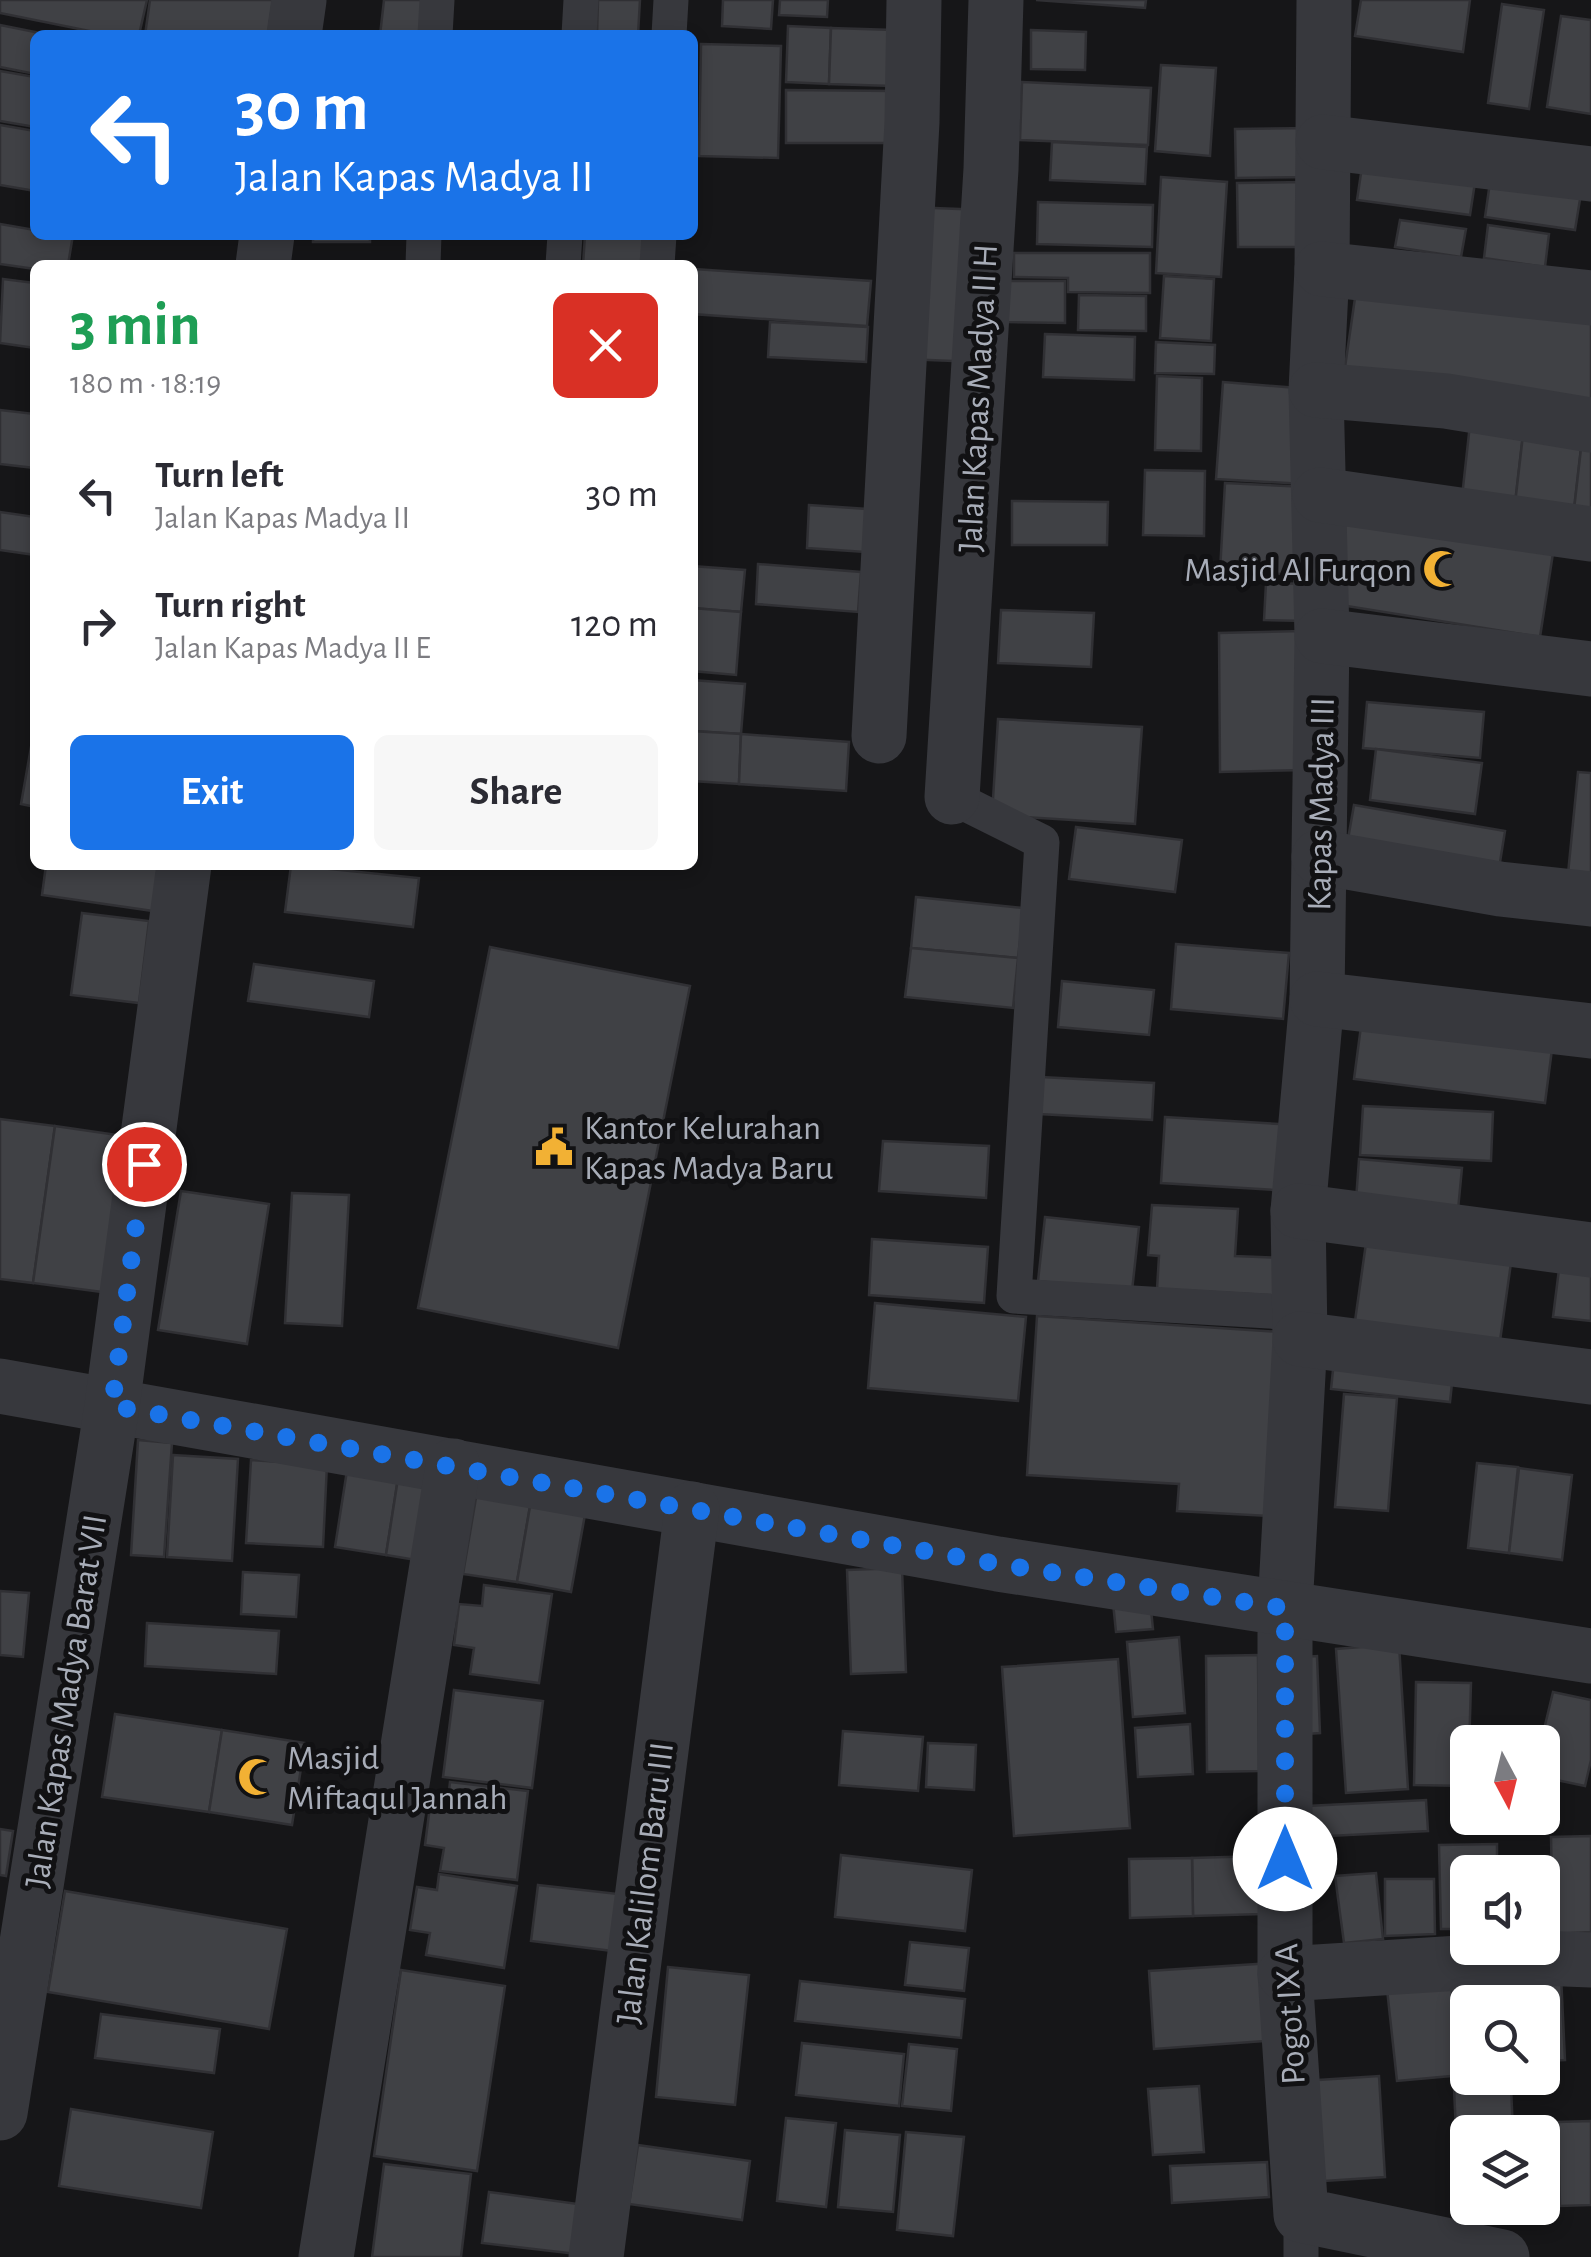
<!DOCTYPE html>
<html lang="en">
<head>
<meta charset="utf-8">
<style>
  body { margin:0; font-family:"Alegreya Sans",sans-serif; background:#f7f7f7; color:#2b2b33; height:100vh; display:flex; flex-direction:column; font-size:38px; white-space:nowrap }
  * { box-sizing:border-box; margin:0 }
  p { font-size:32px; color:#7c7c81 }
  .icon { flex:none; width:55px; height:55px; fill:none; stroke:currentColor; stroke-width:2; stroke-linecap:round; stroke-linejoin:round }
  .map { position:relative; flex:1; overflow:hidden }
  .side { position:absolute; left:30px; top:260px; width:668px; height:610px; display:flex; flex-direction:column; background:#fff; border-radius:15px; box-shadow:0 5px 15px #0003 }
  .side>* { flex:none }
  .banner { position:absolute; left:30px; top:30px; width:668px; height:210px; border-radius:15px; box-shadow:0 5px 15px #0003; background:#1a73e8; color:#fff; overflow:hidden }
  .needle { width:65px; rotate:173deg }
  .fabs { position:absolute; left:1450px; top:1725px; display:grid; gap:20px }
  .fabs a { display:grid; place-items:center; width:110px; height:110px; border-radius:15px; background:#fff; box-shadow:0 5px 15px #0003; font-size:50px }
  .pin { position:absolute; display:grid; place-items:center; width:85px; height:85px; color:#fff; margin:-42px; border:5px solid #fff; border-radius:50%; box-shadow:0 2px 10px #0007 }
  .me { position:absolute; width:110px; margin:-55px; rotate:0deg; stroke-linejoin:round; filter:drop-shadow(0 0 8px #0008) }
  .turn { display:flex; align-items:center; gap:35px; height:210px; padding:0 40px; font-size:45px }
  .turn .icon { width:130px; height:130px; stroke-width:2.5 }
  .turn b { display:block; font-size:70px; line-height:85px }
  .round { display:grid; place-items:center; flex:none; width:105px; height:105px; border-radius:15px; background:#f7f7f7 }
  .summary { display:flex; align-items:center; justify-content:space-between; height:170px; padding:0 40px }
  h1 { font-size:60px; font-weight:600; line-height:75px; color:#1e9e55 }
  .cta { display:flex; gap:20px; margin-top:auto; padding:20px 40px }
  .cta a { flex:1; height:115px; border-radius:15px; background:#1a73e8; color:#fff; font-size:40px; font-weight:600; line-height:115px; text-align:center }
  .cta a+a { background:#f7f7f7; color:#2b2b33 }
  ul { padding:0; list-style:none }
  li { display:flex; align-items:center; gap:30px; height:130px; padding:0 40px }
  li div { flex:1 }
  li b { display:block; font-size:38px }
  li em { font-style:normal }
  .map>svg:first-child { display:block }
  .building { fill:#404145; stroke:#303034; stroke-width:2.5 }
  .lines { fill:none; stroke-linecap:round; stroke-linejoin:round }
  .service { stroke:#37383d; stroke-width:35 }
  .minor { stroke:#37383d; stroke-width:55 }
  .route { stroke:#1a73e8; stroke-width:18; stroke-dasharray:0 32.4 }
  .labels { text-anchor:middle; stroke-width:10; stroke-linejoin:round; paint-order:stroke }
  .street-label { font-size:35px; fill:#a8adb8; stroke:#111113 }
  .poi-label { font-size:35px; fill:#a8adb8; stroke:#111113; text-anchor:start }
</style>
</head>
<body>
<div class="map">
<svg width="1591" height="2257" viewBox="0 0 1591 2257">
  <rect width="100%" height="100%" fill="#161618"/>
  <!-- building -->
  <g class="building">
    <polygon points="0,0 147,0 139,35 109,35 0,13"/>
    <polygon points="150,0 273,0 268,35 145,35"/>
    <polygon points="384,0 431,0 427,35 380,35"/>
    <polygon points="598,0 640,0 638,35 597,35"/>
    <polygon points="723,0 773,0 771,29 722,26"/>
    <polygon points="780,0 828,0 827,17 779,15"/>
    <polygon points="1036,0 1146,0 1145,8"/>
    <polygon points="1361,0 1470,0 1463,52 1355,36"/>
    <polygon points="1502,4 1544,10 1529,109 1488,103"/>
    <polygon points="1561,16 1591,20 1591,114 1547,107"/>
    <polygon points="0,25 50,35 35,35 35,74 0,67"/>
    <polygon points="788,26 831,28 829,84 786,82"/>
    <polygon points="831,28 894,30 892,86 829,84"/>
    <polygon points="1031,30 1086,32 1085,70 1031,69"/>
    <polygon points="701,44 781,46 778,158 699,156"/>
    <polygon points="1161,65 1216,68 1210,156 1155,151"/>
    <polygon points="0,71 35,77 35,127 0,121"/>
    <polygon points="1022,82 1151,88 1148,145 1020,140"/>
    <polygon points="786,90 895,91 895,143 786,143"/>
    <polygon points="0,125 35,131 35,191 0,185"/>
    <polygon points="1313,128 1314,177 1236,178 1235,129"/>
    <polygon points="1052,142 1147,147 1145,184 1050,180"/>
    <polygon points="1363,160 1476,176 1470,215 1357,200"/>
    <polygon points="1492,168 1583,181 1575,230 1485,217"/>
    <polygon points="1161,177 1227,182 1221,277 1156,273"/>
    <polygon points="1307,182 1307,247 1238,247 1237,183"/>
    <polygon points="1038,202 1153,205 1152,247 1037,244"/>
    <polygon points="909,207 984,210 978,362 904,359"/>
    <polygon points="1400,220 1466,229 1461,257 1395,247"/>
    <polygon points="0,224 35,230 35,235 73,235 68,265 35,265 35,269 0,264"/>
    <polygon points="1488,225 1549,234 1545,267 1484,258"/>
    <rect x="313" y="235" width="57" height="7"/>
    <polygon points="585,235 652,235 650,265 583,265"/>
    <polygon points="1014,253 1150,253 1150,293 1068,292 1068,278 1014,277"/>
    <polygon points="694,269 871,281 867,326 692,314"/>
    <polygon points="1164,276 1214,279 1211,341 1160,338"/>
    <polygon points="3,279 35,283 35,348 0,343"/>
    <polygon points="1008,281 1065,281 1065,323 1007,322"/>
    <polygon points="1357,284 1591,317 1591,416 1343,381"/>
    <polygon points="1079,295 1146,296 1146,331 1078,330"/>
    <polygon points="770,322 868,327 866,362 768,357"/>
    <polygon points="1045,334 1135,337 1134,380 1043,377"/>
    <polygon points="1156,342 1215,345 1214,374 1155,373"/>
    <polygon points="1157,376 1202,378 1201,451 1155,450"/>
    <polygon points="1223,382 1310,389 1304,484 1216,479"/>
    <polygon points="0,410 35,414 35,468 0,464"/>
    <polygon points="1471,415 1524,426 1513,521 1460,515"/>
    <polygon points="1524,426 1583,431 1572,527 1513,521"/>
    <polygon points="1583,431 1591,432 1591,530 1572,527"/>
    <polygon points="1145,470 1205,471 1204,536 1143,535"/>
    <polygon points="1225,483 1307,487 1303,575 1220,571"/>
    <polygon points="1345,500 1556,534 1540,637 1328,603"/>
    <polygon points="1012,501 1108,502 1107,545 1012,545"/>
    <polygon points="809,505 882,510 880,553 807,548"/>
    <polygon points="0,512 35,517 35,555 0,550"/>
    <polygon points="758,564 861,572 858,612 756,604"/>
    <polygon points="692,566 745,570 741,612 692,608"/>
    <polygon points="1266,583 1307,584 1306,621 1264,620"/>
    <polygon points="692,608 741,612 736,675 692,671"/>
    <polygon points="1001,610 1094,613 1091,667 998,663"/>
    <polygon points="1303,631 1306,770 1220,772 1219,633"/>
    <polygon points="692,680 745,684 741,734 692,731"/>
    <polygon points="1367,702 1484,712 1480,758 1363,748"/>
    <polygon points="998,719 1142,727 1135,824 992,815"/>
    <polygon points="692,731 741,734 739,784 692,781"/>
    <polygon points="741,734 849,742 846,791 739,784"/>
    <polygon points="31,747 35,748 35,807 21,804"/>
    <polygon points="1376,749 1482,763 1475,814 1370,800"/>
    <polygon points="1578,772 1591,773 1591,887 1567,884"/>
    <polygon points="1354,805 1505,831 1497,881 1345,856"/>
    <polygon points="1076,827 1182,840 1175,892 1069,879"/>
    <polygon points="46,865 160,865 153,911 42,895"/>
    <polygon points="291,865 419,878 413,927 285,912"/>
    <polygon points="916,897 1024,908 1018,958 911,948"/>
    <polygon points="82,913 149,921 139,1003 71,995"/>
    <polygon points="1176,944 1289,953 1283,1019 1171,1009"/>
    <polygon points="490,947 690,986 618,1348 418,1308"/>
    <polygon points="911,948 1018,958 1013,1008 905,997"/>
    <polygon points="254,964 374,981 369,1017 248,1001"/>
    <polygon points="1062,981 1154,990 1149,1035 1058,1027"/>
    <polygon points="1363,1011 1554,1034 1545,1103 1354,1079"/>
    <polygon points="1041,1077 1154,1083 1152,1120 1039,1114"/>
    <polygon points="1363,1106 1493,1112 1491,1161 1360,1155"/>
    <polygon points="1165,1117 1296,1125 1292,1191 1161,1183"/>
    <polygon points="0,1119 55,1126 33,1283 0,1279"/>
    <polygon points="55,1126 131,1137 110,1293 33,1283"/>
    <polygon points="883,1141 989,1146 986,1198 879,1191"/>
    <polygon points="1359,1159 1462,1168 1458,1210 1356,1200"/>
    <polygon points="181,1191 269,1204 247,1344 158,1330"/>
    <polygon points="292,1193 349,1195 342,1326 285,1323"/>
    <polygon points="1152,1205 1238,1209 1235,1256 1288,1258 1285,1296 1157,1289 1159,1256 1148,1255"/>
    <polygon points="1045,1217 1139,1227 1132,1291 1038,1281"/>
    <polygon points="1367,1236 1512,1256 1499,1348 1354,1328"/>
    <polygon points="872,1239 988,1247 984,1303 869,1295"/>
    <polygon points="1560,1261 1591,1265 1591,1321 1553,1317"/>
    <polygon points="875,1303 1026,1317 1018,1401 868,1388"/>
    <polygon points="1037,1316 1280,1332 1269,1516 1177,1511 1179,1484 1027,1475"/>
    <polygon points="1335,1351 1454,1365 1450,1402 1331,1389"/>
    <polygon points="1344,1394 1397,1398 1388,1511 1335,1507"/>
    <polygon points="138,1440 172,1443 164,1557 131,1555"/>
    <polygon points="173,1455 238,1459 232,1561 167,1557"/>
    <polygon points="251,1460 327,1465 323,1547 246,1543"/>
    <polygon points="1477,1463 1518,1467 1509,1553 1468,1548"/>
    <polygon points="348,1464 399,1472 386,1555 335,1547"/>
    <polygon points="1519,1468 1572,1475 1562,1560 1509,1553"/>
    <polygon points="399,1472 442,1478 428,1562 386,1555"/>
    <polygon points="479,1480 533,1489 517,1582 463,1574"/>
    <polygon points="533,1489 588,1498 571,1592 517,1582"/>
    <polygon points="902,1568 906,1672 851,1674 847,1570"/>
    <polygon points="243,1572 299,1575 296,1617 241,1614"/>
    <polygon points="484,1585 552,1594 539,1683 470,1674 474,1648 454,1645 459,1604 482,1606"/>
    <polygon points="1149,1590 1153,1629 1116,1632 1112,1593"/>
    <polygon points="0,1591 29,1593 23,1657 0,1655"/>
    <polygon points="147,1623 279,1631 276,1674 145,1666"/>
    <polygon points="1179,1637 1185,1713 1133,1717 1127,1642"/>
    <polygon points="1399,1644 1408,1789 1346,1793 1336,1649"/>
    <polygon points="1258,1655 1259,1771 1207,1772 1206,1656"/>
    <polygon points="1317,1656 1320,1733 1293,1735 1289,1658"/>
    <polygon points="1118,1659 1130,1828 1014,1836 1002,1667"/>
    <polygon points="1416,1682 1471,1683 1468,1786 1414,1785"/>
    <polygon points="454,1690 543,1701 532,1788 443,1777"/>
    <polygon points="1553,1692 1591,1700 1591,1760 1585,1786 1542,1777 1541,1742"/>
    <polygon points="115,1714 222,1730 209,1812 102,1797"/>
    <polygon points="1190,1724 1193,1774 1138,1777 1135,1728"/>
    <polygon points="222,1730 305,1743 292,1825 209,1812"/>
    <polygon points="843,1731 923,1737 918,1791 839,1785"/>
    <polygon points="928,1743 976,1745 974,1790 926,1787"/>
    <polygon points="450,1782 528,1791 517,1880 440,1871 444,1848 425,1845 431,1798 448,1800"/>
    <polygon points="1426,1800 1428,1831 1309,1837 1307,1806"/>
    <polygon points="0,1829 13,1831 6,1876 0,1875"/>
    <polygon points="1591,1836 1591,1932 1553,1934 1551,1837"/>
    <polygon points="1497,1844 1497,1872 1468,1872 1468,1929 1441,1929 1439,1845"/>
    <polygon points="841,1855 972,1870 965,1931 835,1917"/>
    <polygon points="1260,1856 1262,1914 1193,1916 1192,1858"/>
    <polygon points="1192,1858 1193,1916 1130,1918 1129,1859"/>
    <polygon points="1376,1873 1383,1939 1344,1943 1335,1876"/>
    <polygon points="439,1874 517,1886 504,1968 426,1955 430,1933 410,1930 417,1887 437,1890"/>
    <polygon points="1385,1879 1434,1879 1435,1934 1385,1936"/>
    <polygon points="538,1885 636,1896 629,1953 531,1941"/>
    <polygon points="65,1891 287,1929 269,2029 48,1992"/>
    <polygon points="910,1942 969,1948 964,1991 905,1985"/>
    <polygon points="1273,1963 1279,2040 1154,2049 1149,1971"/>
    <polygon points="668,1967 749,1975 735,2105 656,2097"/>
    <polygon points="401,1970 505,1986 477,2171 374,2156"/>
    <polygon points="1450,1974 1462,2075 1397,2081 1386,1980"/>
    <polygon points="1561,1975 1565,2060 1542,2061 1542,2002 1493,2002 1492,1979"/>
    <polygon points="800,1981 965,1999 961,2038 795,2021"/>
    <polygon points="101,2014 220,2029 214,2073 95,2058"/>
    <polygon points="802,2043 904,2054 899,2106 796,2095"/>
    <polygon points="909,2044 957,2049 951,2111 902,2106"/>
    <polygon points="1379,2076 1385,2177 1309,2182 1303,2081"/>
    <polygon points="1199,2086 1204,2152 1153,2155 1148,2089"/>
    <polygon points="1511,2086 1513,2132 1468,2132 1468,2208 1517,2208 1517,2212 1460,2214 1454,2089"/>
    <polygon points="71,2109 213,2132 201,2208 59,2186"/>
    <polygon points="786,2118 836,2123 826,2207 777,2201"/>
    <polygon points="1591,2121 1591,2205 1560,2206 1558,2122"/>
    <polygon points="845,2130 900,2135 893,2212 838,2207"/>
    <polygon points="906,2132 964,2137 953,2236 897,2230"/>
    <polygon points="638,2145 750,2161 742,2220 629,2204"/>
    <polygon points="1267,2162 1269,2197 1172,2203 1170,2166"/>
    <polygon points="384,2164 471,2174 461,2257 372,2257"/>
    <polygon points="489,2192 600,2207 594,2256 482,2243"/>
  </g>
  <g class="lines">
    <!-- service -->
    <g class="service">
      <polyline points="435,35 437,0"/>
      <polyline points="579,35 581,0"/>
      <polyline points="669,35 671,0"/>
      <polyline points="423,265 424,235"/>
      <polyline points="563,265 565,235"/>
      <polyline points="657,265 659,235"/>
      <polyline points="952,797 1042,842 1014,1296 1300,1313"/>
      <polyline points="1301,2215 1301,2257"/>
    </g>
    <!-- minor -->
    <g class="minor">
      <polyline points="1324,0 1322,269 1316,390 1322,636 1317,999 1298,1211 1300,1339 1285,1608 1285,1974 1301,2215 1502,2257"/>
      <polyline points="294,35 299,0"/>
      <polyline points="1323,142 1591,174"/>
      <polyline points="263,265 267,235"/>
      <polyline points="1322,269 1591,298"/>
      <polyline points="1316,390 1446,401 1591,425"/>
      <polyline points="1320,495 1591,534"/>
      <polyline points="1322,636 1591,669"/>
      <polyline points="879,736 912,122 914,0"/>
      <polyline points="952,797 991,169 996,0"/>
      <polyline points="1319,857 1500,889 1591,899"/>
      <polyline points="1317,999 1591,1031"/>
      <polyline points="1298,1211 1591,1250"/>
      <polyline points="1300,1339 1591,1377"/>
      <polyline points="0,1386 998,1564 1591,1656"/>
      <polyline points="1285,1974 1540,1958 1591,1960"/>
      <polyline points="0,2113 112,1406 184,865"/>
      <polyline points="326,2257 453,1466"/>
      <polyline points="596,2257 692,1509"/>
    </g>
  </g>
  <g class="lines">
    <!-- route -->
    <polyline class="route" points="144,1164 112,1406 998,1564 1285,1608 1285,1859"/>
  </g>
  <!-- icons -->
  <defs>
    <g id="mosque-bare" transform="scale(3)"><path d="M3.5-4.9A6 6 0 1 0 3.5 4.9A5 5 0 1 1 3.5-4.9Z" fill="#f2b134" stroke="#111113" stroke-width="2.5" paint-order="stroke"/></g>
    <g id="civic-bare" transform="scale(3)"><path d="M-.6-6.5H3V-4.5H.6V-3L4-1V1h2V6H-6V1h2V-1L-.6-3ZM-1.2 2.5V6h2.4V2.5Z" fill="#f2b134" stroke="#111113" stroke-width="2.5" paint-order="stroke"/></g>
  </defs>
  <g fill-rule="evenodd">
    <use href="#mosque-bare" x="1442" y="569"/>
    <use href="#civic-bare" x="554" y="1147"/>
    <use href="#mosque-bare" x="257" y="1777"/>
  </g>
  <g class="labels">
    <!-- street labels -->
    <g class="street-label">
      <text transform="translate(977 398) rotate(-87)" y="12">Jalan Kapas Madya II H</text>
      <text transform="translate(1320 804) rotate(-89)" y="12">Kapas Madya III</text>
      <text transform="translate(65 1701) rotate(-81)" y="12">Jalan Kapas Madya Barat VII</text>
      <text transform="translate(644 1883) rotate(-83)" y="12">Jalan Kalilom Baru III</text>
      <text transform="translate(1289 2014) rotate(-93)" y="12">Pogot IX A</text>
    </g>
    <!-- poi labels -->
    <g class="poi-label">
      <text x="1412" y="581" text-anchor="end">Masjid Al Furqon</text>
      <text x="584" y="1139">Kantor Kelurahan<tspan x="584" dy="40">Kapas Madya Baru</tspan></text>
      <text x="287" y="1769">Masjid<tspan x="287" dy="40">Miftaqul Jannah</tspan></text>
    </g>
  </g>
</svg>
<div class="fabs">
<a><svg class="needle" viewBox="-14 -14 28 28"><path d="M0-13l5 13h-10z" fill="#e53935"/><path d="M0 13l5-13h-10z" fill="#7c7c81"/></svg></a>
<a><svg class="icon" aria-label="sound" viewBox="0 0 24 24"><path d="M4 9h4l5-4v14l-5-4H4zM17 9q2 3 0 6"/></svg></a>
<a><svg class="icon" aria-label="search" viewBox="0 0 24 24"><circle cx="10" cy="10" r="6"/><path d="M15 15l6 6"/></svg></a>
<a><svg class="icon" aria-label="layers" viewBox="0 0 24 24"><path d="M12 4l9 5-9 5-9-5zM3 14l9 5 9-5"/></svg></a>
</div>
<div class="pin" style="left:144px;top:1164px;background:#d93025"><svg class="icon" aria-label="arrive" viewBox="0 0 24 24"><path d="M6 21V4h12l-3 4 3 4H6"/></svg></div>
<svg class="me" style="left:1285px;top:1859px" viewBox="-20 -20 40 40"><circle r="19" fill="#fff"/><path d="M0-13L10 11 0 6-10 11z" fill="#1a73e8"/></svg>
<div class="banner">
<div class="turn"><svg class="icon" aria-label="left" viewBox="0 0 24 24"><path d="M17 20v-9H6M10 6l-5 5 5 5"/></svg><div><b>30 m</b>Jalan Kapas Madya II</div></div>
</div>
<section class="side">
<div class="summary"><div><h1>3 min</h1><p>180 m · 18:19</p></div><a class="round" style="background:#d93025;color:#fff"><svg class="icon" aria-label="close" viewBox="0 0 24 24"><path d="M6 6l12 12M18 6L6 18"/></svg></a></div>
<ul>
<li><svg class="icon" aria-label="left" viewBox="0 0 24 24"><path d="M17 20v-9H6M10 6l-5 5 5 5"/></svg><div><b>Turn left</b><p>Jalan Kapas Madya II</p></div><em>30 m</em></li>
<li><svg class="icon" aria-label="right" viewBox="0 0 24 24"><path d="M7 20v-9h11M14 6l5 5-5 5"/></svg><div><b>Turn right</b><p>Jalan Kapas Madya II E</p></div><em>120 m</em></li>
</ul>
<div class="cta"><a>Exit</a><a>Share</a></div>
</section>
</div>
</body>
</html>
